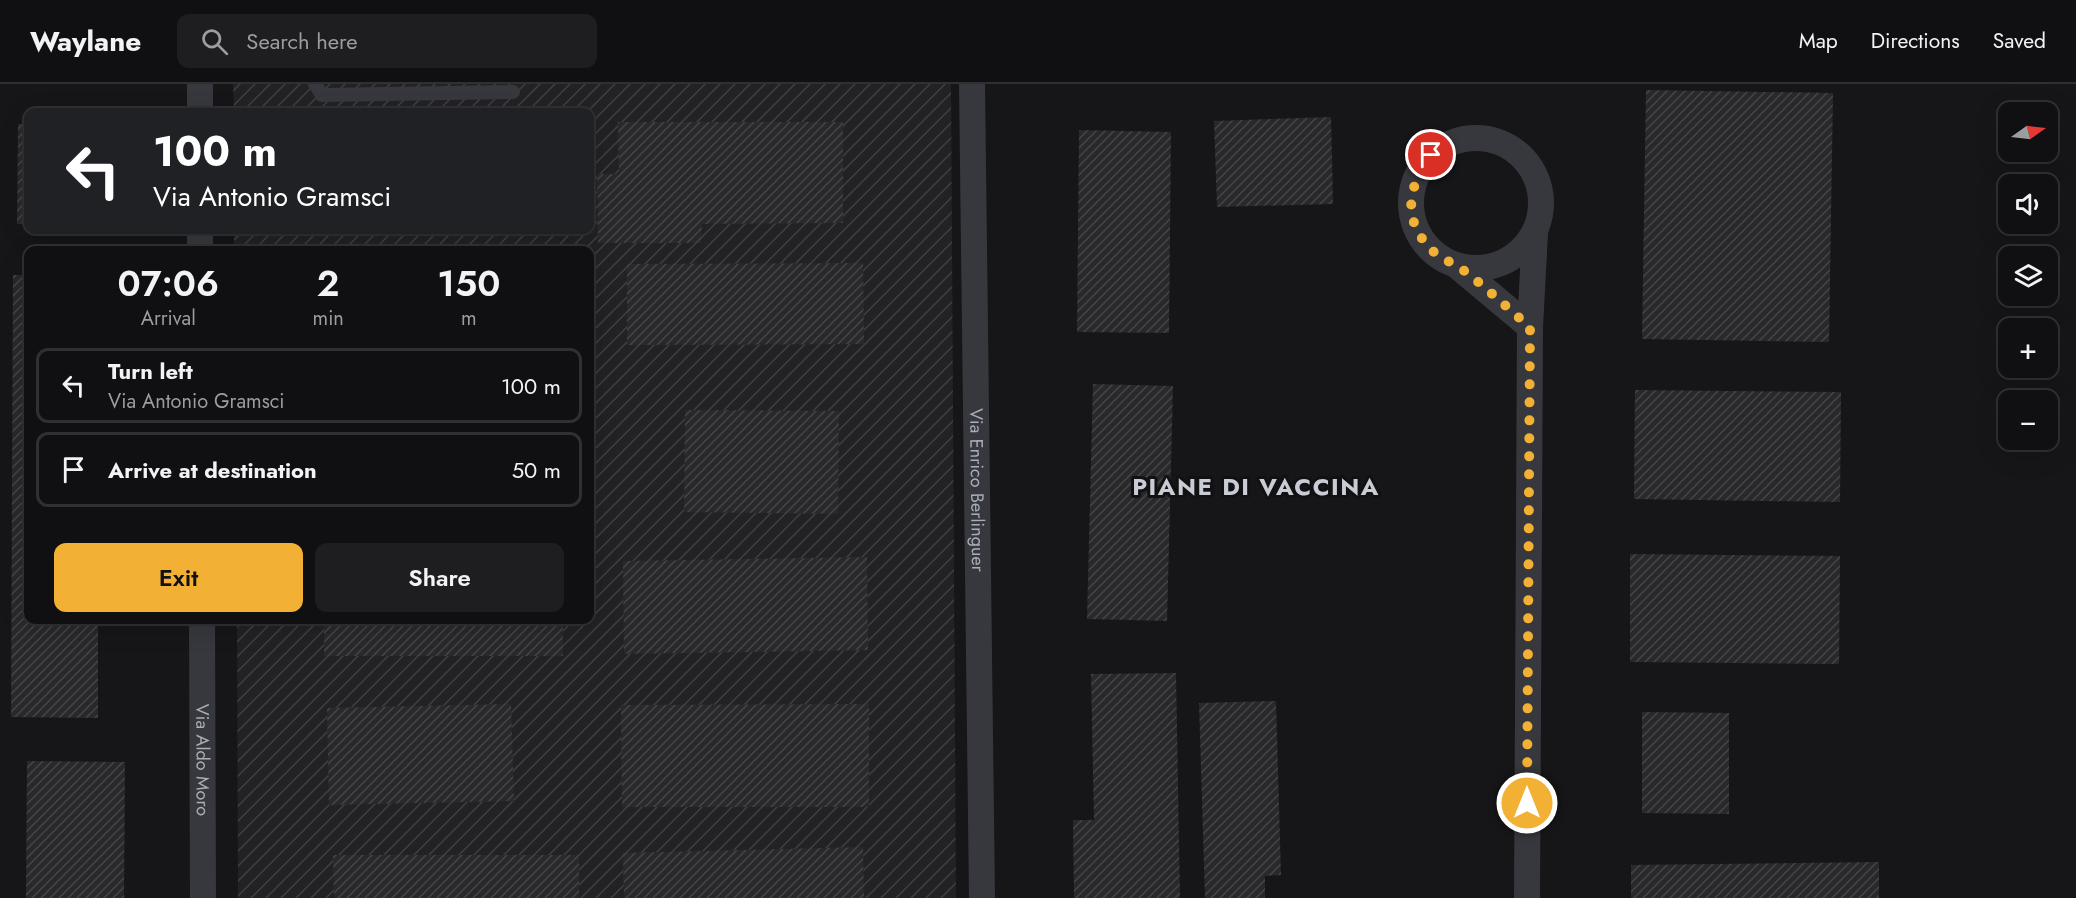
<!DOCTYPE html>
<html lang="en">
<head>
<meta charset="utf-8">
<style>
  body { margin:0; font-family:Jost,sans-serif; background:#1e1e20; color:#f1f3f6; height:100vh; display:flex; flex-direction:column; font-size:22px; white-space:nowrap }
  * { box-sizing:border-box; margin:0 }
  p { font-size:20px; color:#9c9d9f }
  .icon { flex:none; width:33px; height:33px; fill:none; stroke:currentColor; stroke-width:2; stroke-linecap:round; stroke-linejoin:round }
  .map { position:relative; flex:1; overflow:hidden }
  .side { position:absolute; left:24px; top:162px; width:570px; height:378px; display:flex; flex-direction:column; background:#101012; border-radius:12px; box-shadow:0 6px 24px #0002,0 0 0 2px #303032 }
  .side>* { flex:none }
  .banner { position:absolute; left:24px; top:24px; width:570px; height:126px; border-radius:12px; box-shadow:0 6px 24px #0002,0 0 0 2px #303032; background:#202124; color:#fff; overflow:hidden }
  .needle { width:39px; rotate:76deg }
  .fabs { position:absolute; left:1998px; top:18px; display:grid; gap:12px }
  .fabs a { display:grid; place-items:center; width:60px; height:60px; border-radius:12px; background:#101012; box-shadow:0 6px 24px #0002,0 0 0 2px #303032; font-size:30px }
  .pin { position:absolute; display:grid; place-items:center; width:51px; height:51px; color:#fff; margin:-26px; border:3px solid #fff; border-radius:50%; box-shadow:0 2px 6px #0007 }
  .me { position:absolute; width:66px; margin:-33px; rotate:0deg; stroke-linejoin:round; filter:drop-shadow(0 0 4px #0008) }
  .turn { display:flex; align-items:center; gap:21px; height:126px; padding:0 30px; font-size:27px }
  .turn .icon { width:78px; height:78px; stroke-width:2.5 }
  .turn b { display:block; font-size:42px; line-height:51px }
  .eta { display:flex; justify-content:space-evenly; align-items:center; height:102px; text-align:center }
  .eta b { font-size:36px; font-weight:600; line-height:42px }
  .primary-button { display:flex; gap:12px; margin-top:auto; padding:12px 30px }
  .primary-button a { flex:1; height:69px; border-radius:12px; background:#f2b134; color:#111; font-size:24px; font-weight:600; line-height:69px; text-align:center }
  .primary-button a+a { background:#1e1e20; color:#f1f3f6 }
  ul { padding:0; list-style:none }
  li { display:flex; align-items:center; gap:18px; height:75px; margin:0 12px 9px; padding:0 18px; border:3px solid #303032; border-radius:12px }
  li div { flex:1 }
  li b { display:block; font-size:22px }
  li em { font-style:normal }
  header { display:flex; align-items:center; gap:36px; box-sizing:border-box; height:84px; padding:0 30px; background:#101012; border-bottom:2px solid #303032 }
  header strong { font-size:28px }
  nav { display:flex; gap:33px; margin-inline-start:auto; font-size:21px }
  .search { width:420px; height:54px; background:#1e1e20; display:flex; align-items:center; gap:15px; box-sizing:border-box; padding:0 21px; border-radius:12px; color:#9c9d9f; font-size:22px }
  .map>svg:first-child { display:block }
  .industrial { fill:url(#industrial-furrows) }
  .building { fill:url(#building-hatch) }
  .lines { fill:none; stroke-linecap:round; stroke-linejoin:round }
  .lane { stroke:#37383d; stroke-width:14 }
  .street { stroke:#37383d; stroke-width:26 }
  .route { stroke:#f2b134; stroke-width:10; stroke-dasharray:0 18 }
  .labels { text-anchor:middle; stroke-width:6; stroke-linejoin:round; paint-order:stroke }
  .street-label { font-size:18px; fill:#a8adb8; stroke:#111113 }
  .district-label { font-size:24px; font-weight:bold; letter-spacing:1.5px; fill:#c9ccd4; stroke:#111113 }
</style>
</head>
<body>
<header>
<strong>Waylane</strong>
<div class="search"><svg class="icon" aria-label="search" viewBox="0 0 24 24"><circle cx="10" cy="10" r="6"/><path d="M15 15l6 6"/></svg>Search here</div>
<nav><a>Map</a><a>Directions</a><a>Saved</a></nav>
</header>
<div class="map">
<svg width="2076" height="814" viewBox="0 0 2076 814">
  <defs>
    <pattern id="industrial-furrows" width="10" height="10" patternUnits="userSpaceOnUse" patternTransform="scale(1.5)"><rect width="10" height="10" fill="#222225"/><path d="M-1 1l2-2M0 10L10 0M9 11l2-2" fill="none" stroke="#3f3f43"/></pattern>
    <pattern id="building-hatch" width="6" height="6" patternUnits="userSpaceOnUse" patternTransform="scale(1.5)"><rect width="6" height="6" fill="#29292c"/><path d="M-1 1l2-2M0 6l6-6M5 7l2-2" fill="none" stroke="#454548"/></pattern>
  </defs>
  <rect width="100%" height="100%" fill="#161618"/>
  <!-- industrial -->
  <polygon class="industrial" points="233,0 951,0 956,814 238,814 237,536 590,536 590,166 234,166 234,146 590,146 590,28 234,28"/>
  <!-- building -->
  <g class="building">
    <polygon points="1646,6 1833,9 1829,258 1642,255"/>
    <polygon points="1331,33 1333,120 1217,123 1214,37"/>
    <polygon points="618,38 843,38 843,139 702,140 701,159 598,159 597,90 619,90"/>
    <polygon points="18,40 28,40 28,140 17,140"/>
    <polygon points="1079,46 1171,48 1169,249 1077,248"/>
    <polygon points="863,179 864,260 627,261 627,180"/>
    <polygon points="13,191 28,191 28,536 98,536 98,634 11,633"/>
    <polygon points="1093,300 1173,302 1167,537 1087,535"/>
    <polygon points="1635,306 1841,308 1840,418 1634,415"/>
    <polygon points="685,326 839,327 838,430 684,428"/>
    <polygon points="1630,470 1840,472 1839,580 1630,578"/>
    <polygon points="867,473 868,566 624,570 623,477"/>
    <rect x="324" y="536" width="239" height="36"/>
    <polygon points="1176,589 1180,814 1074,814 1073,736 1094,736 1091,590"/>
    <polygon points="1276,617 1281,791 1265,792 1265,814 1205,814 1199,619"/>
    <polygon points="511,620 514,717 329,721 327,624"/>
    <polygon points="869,620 869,723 622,723 621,621"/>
    <polygon points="1642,628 1729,629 1729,730 1642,729"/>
    <polygon points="27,677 125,678 124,814 26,814"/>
    <polygon points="863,763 864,814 624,814 623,769"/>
    <polygon points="333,771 579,771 579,814 334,814"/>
    <polygon points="1879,778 1879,814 1631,814 1631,781"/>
  </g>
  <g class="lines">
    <!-- lane -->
    <polyline class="lane" points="315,0 322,11 513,8"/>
    <!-- street -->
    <g class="street">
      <polyline points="200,0 200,28"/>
      <path id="s1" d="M972,0L982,814"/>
      <circle cx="1476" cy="119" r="65"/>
      <polyline points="200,146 200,166"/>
      <polyline points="1457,182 1530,243"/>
      <path id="s2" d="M202,536L203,814"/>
      <polyline points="1527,814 1530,243 1535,149"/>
    </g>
  </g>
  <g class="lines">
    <!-- route -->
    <path class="route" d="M1431,71C1406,105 1402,139 1435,169C1442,176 1452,178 1459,183C1484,201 1506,223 1530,243L1527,719"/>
  </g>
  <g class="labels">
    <!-- street labels -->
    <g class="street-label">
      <text dy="6" stroke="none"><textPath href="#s1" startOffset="406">Via Enrico Berlinguer</textPath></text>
      <text dy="6" stroke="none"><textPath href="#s2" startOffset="140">Via Aldo Moro</textPath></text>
    </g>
    <!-- district labels -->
    <g class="district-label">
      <text x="1256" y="411">PIANE DI VACCINA</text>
    </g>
  </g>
</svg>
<div class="fabs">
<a><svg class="needle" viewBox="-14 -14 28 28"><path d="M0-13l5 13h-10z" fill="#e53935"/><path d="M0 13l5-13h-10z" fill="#9c9d9f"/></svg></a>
<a><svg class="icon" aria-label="sound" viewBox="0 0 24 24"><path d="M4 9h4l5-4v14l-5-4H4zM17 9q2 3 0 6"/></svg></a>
<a><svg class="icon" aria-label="layers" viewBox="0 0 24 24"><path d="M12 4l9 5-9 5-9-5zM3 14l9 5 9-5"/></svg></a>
<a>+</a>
<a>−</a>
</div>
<div class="pin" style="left:1431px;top:71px;background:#d93025"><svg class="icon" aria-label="arrive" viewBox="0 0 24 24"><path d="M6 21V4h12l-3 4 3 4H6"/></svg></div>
<svg class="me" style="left:1527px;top:719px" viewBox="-20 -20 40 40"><circle r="17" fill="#f2b134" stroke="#fff" stroke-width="3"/><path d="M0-11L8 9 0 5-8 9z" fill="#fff"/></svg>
<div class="banner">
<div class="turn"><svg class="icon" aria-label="left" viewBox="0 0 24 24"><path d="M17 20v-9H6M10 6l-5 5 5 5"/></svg><div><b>100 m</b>Via Antonio Gramsci</div></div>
</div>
<section class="side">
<div class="eta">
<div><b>07:06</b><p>Arrival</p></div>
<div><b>2</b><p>min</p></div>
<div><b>150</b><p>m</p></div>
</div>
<ul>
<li><svg class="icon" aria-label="left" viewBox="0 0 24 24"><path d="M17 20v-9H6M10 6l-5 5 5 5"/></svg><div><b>Turn left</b><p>Via Antonio Gramsci</p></div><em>100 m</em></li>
<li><svg class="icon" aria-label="arrive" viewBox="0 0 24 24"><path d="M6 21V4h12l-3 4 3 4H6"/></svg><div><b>Arrive at destination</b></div><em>50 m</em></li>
</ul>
<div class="primary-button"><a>Exit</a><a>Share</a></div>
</section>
</div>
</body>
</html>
